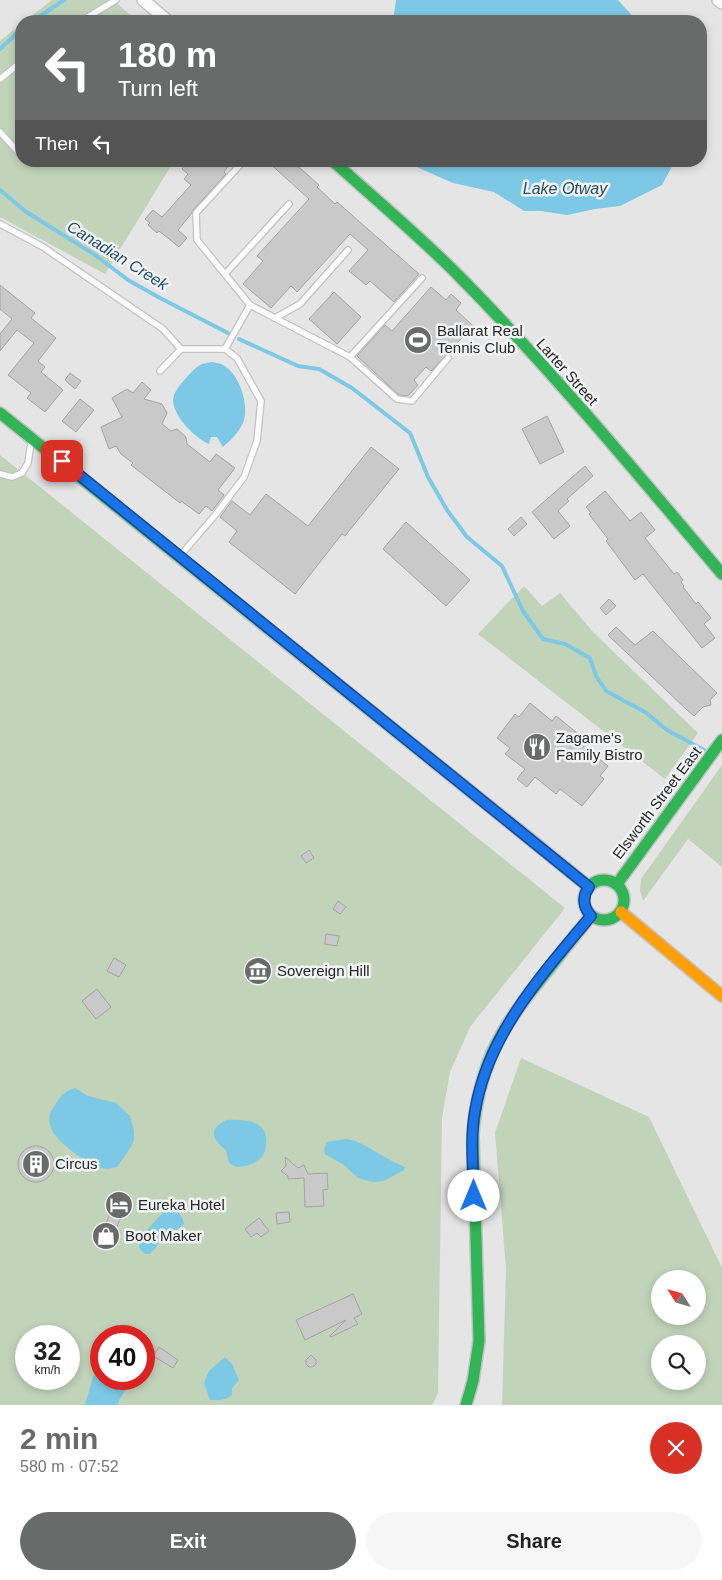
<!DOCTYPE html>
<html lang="en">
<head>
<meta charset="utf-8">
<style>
  body { margin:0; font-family:Helvetica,sans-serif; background:#f6f6f6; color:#222; height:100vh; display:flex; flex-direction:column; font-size:19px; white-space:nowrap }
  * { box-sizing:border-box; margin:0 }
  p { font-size:16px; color:#767676 }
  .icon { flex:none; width:28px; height:28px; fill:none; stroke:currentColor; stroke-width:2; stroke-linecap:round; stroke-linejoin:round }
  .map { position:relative; height:1405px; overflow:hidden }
  .drawer { display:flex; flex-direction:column; background:#fff; flex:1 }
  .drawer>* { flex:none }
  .top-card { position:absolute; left:15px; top:15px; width:692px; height:152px; border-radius:20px; box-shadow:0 2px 8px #0003; background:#696a6a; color:#fff; overflow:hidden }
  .needle { width:32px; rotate:307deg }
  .buttons { position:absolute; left:651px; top:1270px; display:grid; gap:10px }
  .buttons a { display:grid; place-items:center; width:55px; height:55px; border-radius:50%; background:#fff; box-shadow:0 2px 8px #0003; font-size:25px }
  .speed { position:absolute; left:15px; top:1325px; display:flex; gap:10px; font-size:25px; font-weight:700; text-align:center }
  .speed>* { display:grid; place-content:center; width:65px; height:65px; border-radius:50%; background:#fff; box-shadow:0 2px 8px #0003; line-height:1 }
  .speed small { font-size:12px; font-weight:400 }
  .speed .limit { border:8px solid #d22; background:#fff; color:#111 }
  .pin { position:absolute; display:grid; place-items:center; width:42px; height:42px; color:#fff; margin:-21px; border-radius:10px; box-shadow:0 2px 8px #0006 }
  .me { position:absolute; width:55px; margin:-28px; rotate:0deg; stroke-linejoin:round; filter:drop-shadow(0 0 4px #0008) }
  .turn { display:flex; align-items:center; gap:18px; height:105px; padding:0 20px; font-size:22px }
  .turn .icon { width:65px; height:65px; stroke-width:2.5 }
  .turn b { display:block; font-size:35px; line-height:42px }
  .then { display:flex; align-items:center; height:48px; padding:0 20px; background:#0003; gap:10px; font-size:19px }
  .round { display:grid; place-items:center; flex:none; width:52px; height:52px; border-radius:26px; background:#f6f6f6 }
  .head { display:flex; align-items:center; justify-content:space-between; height:85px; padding:0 20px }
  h1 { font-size:30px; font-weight:700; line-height:38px; color:#696a6a }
  .cta { display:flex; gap:10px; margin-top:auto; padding:10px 20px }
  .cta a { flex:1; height:58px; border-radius:30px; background:#696a6a; color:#fff; font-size:20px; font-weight:700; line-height:58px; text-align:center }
  .cta a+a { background:#f6f6f6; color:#222 }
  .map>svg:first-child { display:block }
  .green { fill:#c1d4ba; fill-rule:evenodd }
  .water { fill:#7dc9e5 }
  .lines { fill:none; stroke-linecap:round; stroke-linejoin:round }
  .stream { stroke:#7dc9e5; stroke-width:4 }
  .building { fill:#c9c9c9; stroke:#a3a3a3 }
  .lane-casing { stroke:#c2c2c2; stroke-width:8 }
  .street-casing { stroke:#c2c2c2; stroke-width:14 }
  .fast-casing { stroke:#c2c2c2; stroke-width:14 }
  .slow-casing { stroke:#c2c2c2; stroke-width:14 }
  .lane { stroke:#fbfbfb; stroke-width:5.5 }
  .street { stroke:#fbfbfb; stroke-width:11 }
  .fast { stroke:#30b455; stroke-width:11 }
  .slow { stroke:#ff9f0a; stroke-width:11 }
  .route-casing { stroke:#114b97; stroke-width:12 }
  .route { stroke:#1a73e8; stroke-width:9 }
  .labels { text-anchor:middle; stroke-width:5; stroke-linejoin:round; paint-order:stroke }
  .poi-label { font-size:15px; fill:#262727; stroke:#f1f2f3; text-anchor:start }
  .street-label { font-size:15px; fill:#262727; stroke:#f1f2f3 }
  .water-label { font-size:16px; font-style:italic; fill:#235162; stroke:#f1f2f3 }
</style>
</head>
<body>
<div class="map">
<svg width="722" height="1405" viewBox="0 0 722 1405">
  <rect width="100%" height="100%" fill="#e5e5e5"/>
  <!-- green -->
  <g class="green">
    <polygon points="52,0 113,0 137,21 25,21"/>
    <polygon points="21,24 21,161 174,161 105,274 0,217 0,41"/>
    <path d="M0,455L565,908L470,1027L450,1072L442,1118L438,1393L432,1405H0ZM26,1336H69V1379H26ZM101,1336H144V1379H101Z"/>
    <polygon points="524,586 542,606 560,593 593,632 698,733 665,779 478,634"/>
    <polygon points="722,765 722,867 688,839 643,901 640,891 641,879"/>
    <path d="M521,1058L649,1117L722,1268V1405H502L506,1269L495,1133ZM660,1279H698V1316H660ZM660,1344H698V1381H660Z"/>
  </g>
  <!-- water -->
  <g class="water">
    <polygon points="396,0 618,0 637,21 393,21"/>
    <polygon points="403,161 675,161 662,185 620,206 595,209 567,215 541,211 524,211 494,192 453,183"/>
    <path d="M212,362C215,363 220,363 223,365C240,374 250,407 243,423C238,433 231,440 223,447L217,437H211L209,444C194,438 168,411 174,395C177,387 194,368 200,365C204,363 208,363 212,362Z"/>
    <path d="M75,1088L88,1096L116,1103L130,1116L134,1131V1140L131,1147L117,1167C112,1168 106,1170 102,1168C87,1164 52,1140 50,1124C48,1115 52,1109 57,1102C62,1094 66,1091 75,1088Z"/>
    <path d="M227,1120C243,1119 269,1120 266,1143C266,1148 265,1154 261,1158C255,1164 241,1170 232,1165C227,1162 228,1156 226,1151C224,1147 220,1146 218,1143C209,1131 216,1125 227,1120Z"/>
    <path d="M346,1139C361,1141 370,1149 383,1156C390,1160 398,1164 405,1167L404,1170L384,1181L372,1182L358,1178L344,1165L325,1154L324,1149L327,1142Z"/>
    <path d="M169,1209C177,1210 183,1215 184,1224L180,1228L163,1234L157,1246L150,1254H145L139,1248L140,1238L164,1211Z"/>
    <path d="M225,1357L232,1364L239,1380L232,1388V1395C226,1400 217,1401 210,1400L204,1383L209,1371Z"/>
    <polygon points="101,1362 101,1379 133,1379 119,1400 118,1405 85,1405 93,1377"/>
  </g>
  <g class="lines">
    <!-- stream -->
    <g class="stream">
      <polyline points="33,21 64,0"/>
      <polyline points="0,49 21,29"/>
      <polyline points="0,190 25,211 95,255 128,280 160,298 228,333"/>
      <polyline points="239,339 298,366 319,369 352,388 410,433 428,477 447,510 467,537 502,566 523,611 543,639 565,644 590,658 596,676 606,691 645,712 667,730 704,750"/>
    </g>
  </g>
  <!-- building -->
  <g class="building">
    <polygon points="188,161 232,161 224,172 226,174 193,210 191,214 178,230 187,238 179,247 159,231 157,233 148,225 150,223 145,219 153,210 162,217 191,185 184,179 188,174 182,169"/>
    <polygon points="267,161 292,161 319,185 317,187 335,204 337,202 419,274 394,302 370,281 366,285 349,271 368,250 350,234 297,292 291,286 271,308 243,284 263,261 257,256 309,199"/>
    <polygon points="0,285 35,313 31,318 56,338 38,361 45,367 41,372 63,390 45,412 27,398 31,393 8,375 34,343 17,330 0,351 0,334 12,319 0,309"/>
    <polygon points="431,287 446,300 451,294 461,303 456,310 473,326 431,371 426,367 414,380 418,385 408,396 399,395 357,356 385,325 392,331"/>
    <polygon points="334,292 361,317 337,344 309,319"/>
    <polygon points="70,373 81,381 75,389 65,380"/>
    <polygon points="142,382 151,390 144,399 162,404 167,413 162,424 171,431 177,429 186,437 187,444 210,462 216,454 235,468 218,490 224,495 212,511 206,506 199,514 181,501 180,503 131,465 133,463 121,454 116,446 109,449 101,427 122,417 112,398 127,389 133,393"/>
    <polygon points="80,399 94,410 76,432 62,421"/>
    <polygon points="547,416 564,452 540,464 522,429"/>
    <polygon points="371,447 399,469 345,536 342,534 295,594 229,542 237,531 220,517 232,501 250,515 266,494 308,526"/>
    <polygon points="585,466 593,476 567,499 569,501 558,511 570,526 554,539 532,512"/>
    <polygon points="605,491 630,521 641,512 655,530 645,538 674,574 677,572 683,580 681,582 684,586 683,587 696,604 698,602 711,618 704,624 715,638 702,648 643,574 635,580 606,541 608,539 589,514 591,513 586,507"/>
    <polygon points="521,517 527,524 514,536 508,529"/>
    <polygon points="406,522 470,580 446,606 383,549"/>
    <polygon points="609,599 616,606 606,615 600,608"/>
    <polygon points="616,627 635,645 653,631 717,693 710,700 711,705 703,707 694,716 687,710 608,635"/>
    <polygon points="530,703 552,721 556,716 581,736 577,741 608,766 600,776 604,779 582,806 560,789 556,794 535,777 527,787 517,779 525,769 505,754 510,748 497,738 515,714 519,717"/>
    <polygon points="309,850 314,858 306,863 301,856"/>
    <polygon points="338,901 346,907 340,914 333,909"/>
    <polygon points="326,934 339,936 337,946 325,944"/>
    <polygon points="114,958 126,965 119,977 107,971"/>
    <polygon points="97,989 111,1007 96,1019 82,1001"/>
    <circle cx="36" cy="1164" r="18"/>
    <polygon points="285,1157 298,1168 304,1165 308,1174 327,1173 328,1189 323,1190 324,1206 305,1207 304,1178 288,1179 288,1176 281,1171 286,1166"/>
    <polygon points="119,1193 129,1196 111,1242 99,1237 105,1223 106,1223"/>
    <polygon points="289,1212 290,1222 277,1224 276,1213"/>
    <polygon points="259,1218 269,1231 261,1237 257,1233 251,1237 245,1229"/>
    <polygon points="353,1294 362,1314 354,1318 358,1324 331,1337 330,1336 346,1320 305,1340 296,1320"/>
    <polygon points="159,1347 178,1360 173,1368 153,1356"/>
    <polygon points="311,1355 316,1360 316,1364 313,1367 309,1367 306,1364 306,1360"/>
  </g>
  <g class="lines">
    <!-- lane casing -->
    <g class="lane-casing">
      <g id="lane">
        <polyline points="81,21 116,0"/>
        <polyline points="0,79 21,62"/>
        <polyline points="0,132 21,155"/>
        <polyline points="239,166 196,213 197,240 250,305"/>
        <polyline points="0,224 43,247 163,329 181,349"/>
        <polyline points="225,274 289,204"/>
        <polyline points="275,318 300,304 348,250"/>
        <polyline points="225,349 250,305 350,357 422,278"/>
        <polyline points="350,357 397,399 412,401 448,358"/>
        <polyline points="160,371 181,349 225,349 237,358 261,401 257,441 244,477 216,514 180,556"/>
        <polyline points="0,474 12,477 22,473 28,463 31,442"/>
      </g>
    </g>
    <!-- street casing -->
    <g class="street-casing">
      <g id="street">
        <polyline points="143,0 168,21"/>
        <polyline points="718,0 722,3"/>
      </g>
    </g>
    <!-- fast casing -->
    <g class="fast-casing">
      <g id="fast">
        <path d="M333,161C374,198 417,234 456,273C550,368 636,472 722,574"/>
        <polyline points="0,413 525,835"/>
        <circle cx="604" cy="900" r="20"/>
        <polyline points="617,884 722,740"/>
        <path d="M466,1405L473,1381L479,1341L473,1135C475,1107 481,1079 492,1053C506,1022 527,996 548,970C562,952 576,934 591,916"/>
      </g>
    </g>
    <!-- slow casing -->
    <g class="slow-casing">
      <g id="slow">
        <polyline points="525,835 589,887"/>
        <polyline points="621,912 722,996"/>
      </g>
    </g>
    <!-- lane -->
    <use href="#lane" class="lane"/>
    <!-- street -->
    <use href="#street" class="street"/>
    <!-- fast -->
    <use href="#fast" class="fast"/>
    <!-- slow -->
    <use href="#slow" class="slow"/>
  </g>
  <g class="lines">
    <!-- route casing -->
    <g class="route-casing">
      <path id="route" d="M62,461L589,887C582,897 583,907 591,916C542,974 488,1034 475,1111C470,1138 473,1168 474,1196"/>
    </g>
    <!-- route -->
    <use href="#route" class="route"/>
  </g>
  <!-- icons -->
  <defs>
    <g id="stadium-disc" transform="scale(1.4375)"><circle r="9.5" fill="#696a6a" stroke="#f1f2f3"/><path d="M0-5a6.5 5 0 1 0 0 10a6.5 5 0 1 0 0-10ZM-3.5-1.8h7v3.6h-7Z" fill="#fff"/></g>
    <g id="restaurant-disc" transform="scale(1.4375)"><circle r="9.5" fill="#696a6a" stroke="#f1f2f3"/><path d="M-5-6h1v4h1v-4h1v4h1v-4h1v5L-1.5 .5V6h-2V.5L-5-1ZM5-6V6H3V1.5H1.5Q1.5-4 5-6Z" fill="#fff"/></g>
    <g id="museum-disc" transform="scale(1.4375)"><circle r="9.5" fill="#696a6a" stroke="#f1f2f3"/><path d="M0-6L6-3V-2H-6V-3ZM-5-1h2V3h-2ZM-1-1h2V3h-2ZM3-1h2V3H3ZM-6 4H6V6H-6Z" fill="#fff"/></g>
    <g id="building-disc" transform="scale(1.4375)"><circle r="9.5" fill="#696a6a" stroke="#f1f2f3"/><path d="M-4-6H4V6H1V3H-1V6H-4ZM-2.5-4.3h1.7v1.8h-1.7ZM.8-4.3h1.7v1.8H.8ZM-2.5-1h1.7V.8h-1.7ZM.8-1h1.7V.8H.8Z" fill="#fff"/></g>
    <g id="hotel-disc" transform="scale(1.4375)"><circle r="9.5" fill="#696a6a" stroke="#f1f2f3"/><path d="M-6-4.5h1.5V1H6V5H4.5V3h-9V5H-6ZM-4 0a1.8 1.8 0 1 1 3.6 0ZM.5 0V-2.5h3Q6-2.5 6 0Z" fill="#fff"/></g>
    <g id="shop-disc" transform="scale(1.4375)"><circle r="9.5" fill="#696a6a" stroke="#f1f2f3"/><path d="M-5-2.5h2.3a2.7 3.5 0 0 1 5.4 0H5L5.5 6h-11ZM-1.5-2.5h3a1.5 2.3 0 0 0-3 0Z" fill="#fff"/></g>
  </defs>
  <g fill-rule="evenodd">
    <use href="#stadium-disc" x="418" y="340"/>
    <use href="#restaurant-disc" x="537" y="747"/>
    <use href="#museum-disc" x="258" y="971"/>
    <use href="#building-disc" x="36" y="1164"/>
    <use href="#hotel-disc" x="119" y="1205"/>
    <use href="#shop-disc" x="106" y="1236"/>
  </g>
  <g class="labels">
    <!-- poi labels -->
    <g class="poi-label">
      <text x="437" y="336">Ballarat Real<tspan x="437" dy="17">Tennis Club</tspan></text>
      <text x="556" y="743">Zagame's<tspan x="556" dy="17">Family Bistro</tspan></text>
      <text x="277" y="976">Sovereign Hill</text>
      <text x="55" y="1169">Circus</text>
      <text x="138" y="1210">Eureka Hotel</text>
      <text x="125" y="1241">Boot Maker</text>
    </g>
    <!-- street labels -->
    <g class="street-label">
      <text transform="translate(567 372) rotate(48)" y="5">Larter Street</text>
      <text transform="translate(657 803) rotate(-53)" y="5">Elsworth Street East</text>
    </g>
    <!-- water labels -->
    <g class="water-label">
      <text x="565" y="194">Lake Otway</text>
      <text transform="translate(118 255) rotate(32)" y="6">Canadian Creek</text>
    </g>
  </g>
</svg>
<div class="buttons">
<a><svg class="needle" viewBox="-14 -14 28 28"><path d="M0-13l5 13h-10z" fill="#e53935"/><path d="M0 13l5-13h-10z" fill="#767676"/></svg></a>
<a><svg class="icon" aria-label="search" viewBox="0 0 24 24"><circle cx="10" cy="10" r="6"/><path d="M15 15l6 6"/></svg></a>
</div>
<div class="speed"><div>32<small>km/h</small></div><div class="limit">40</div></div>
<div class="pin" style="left:62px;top:461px;background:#d93025"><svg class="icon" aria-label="arrive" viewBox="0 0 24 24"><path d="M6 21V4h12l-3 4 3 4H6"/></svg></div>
<svg class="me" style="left:474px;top:1196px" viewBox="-20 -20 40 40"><circle r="19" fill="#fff"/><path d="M0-13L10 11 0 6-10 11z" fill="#1a73e8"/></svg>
<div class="top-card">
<div class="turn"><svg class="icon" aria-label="left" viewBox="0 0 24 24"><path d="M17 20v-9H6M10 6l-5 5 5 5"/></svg><div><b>180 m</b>Turn left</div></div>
<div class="then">Then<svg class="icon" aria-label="left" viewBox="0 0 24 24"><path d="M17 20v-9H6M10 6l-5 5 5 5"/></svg></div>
</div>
</div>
<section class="drawer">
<div class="head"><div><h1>2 min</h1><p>580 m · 07:52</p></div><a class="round" style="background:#d93025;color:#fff"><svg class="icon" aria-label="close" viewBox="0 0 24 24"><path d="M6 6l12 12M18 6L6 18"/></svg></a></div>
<div class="cta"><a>Exit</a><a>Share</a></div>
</section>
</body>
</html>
